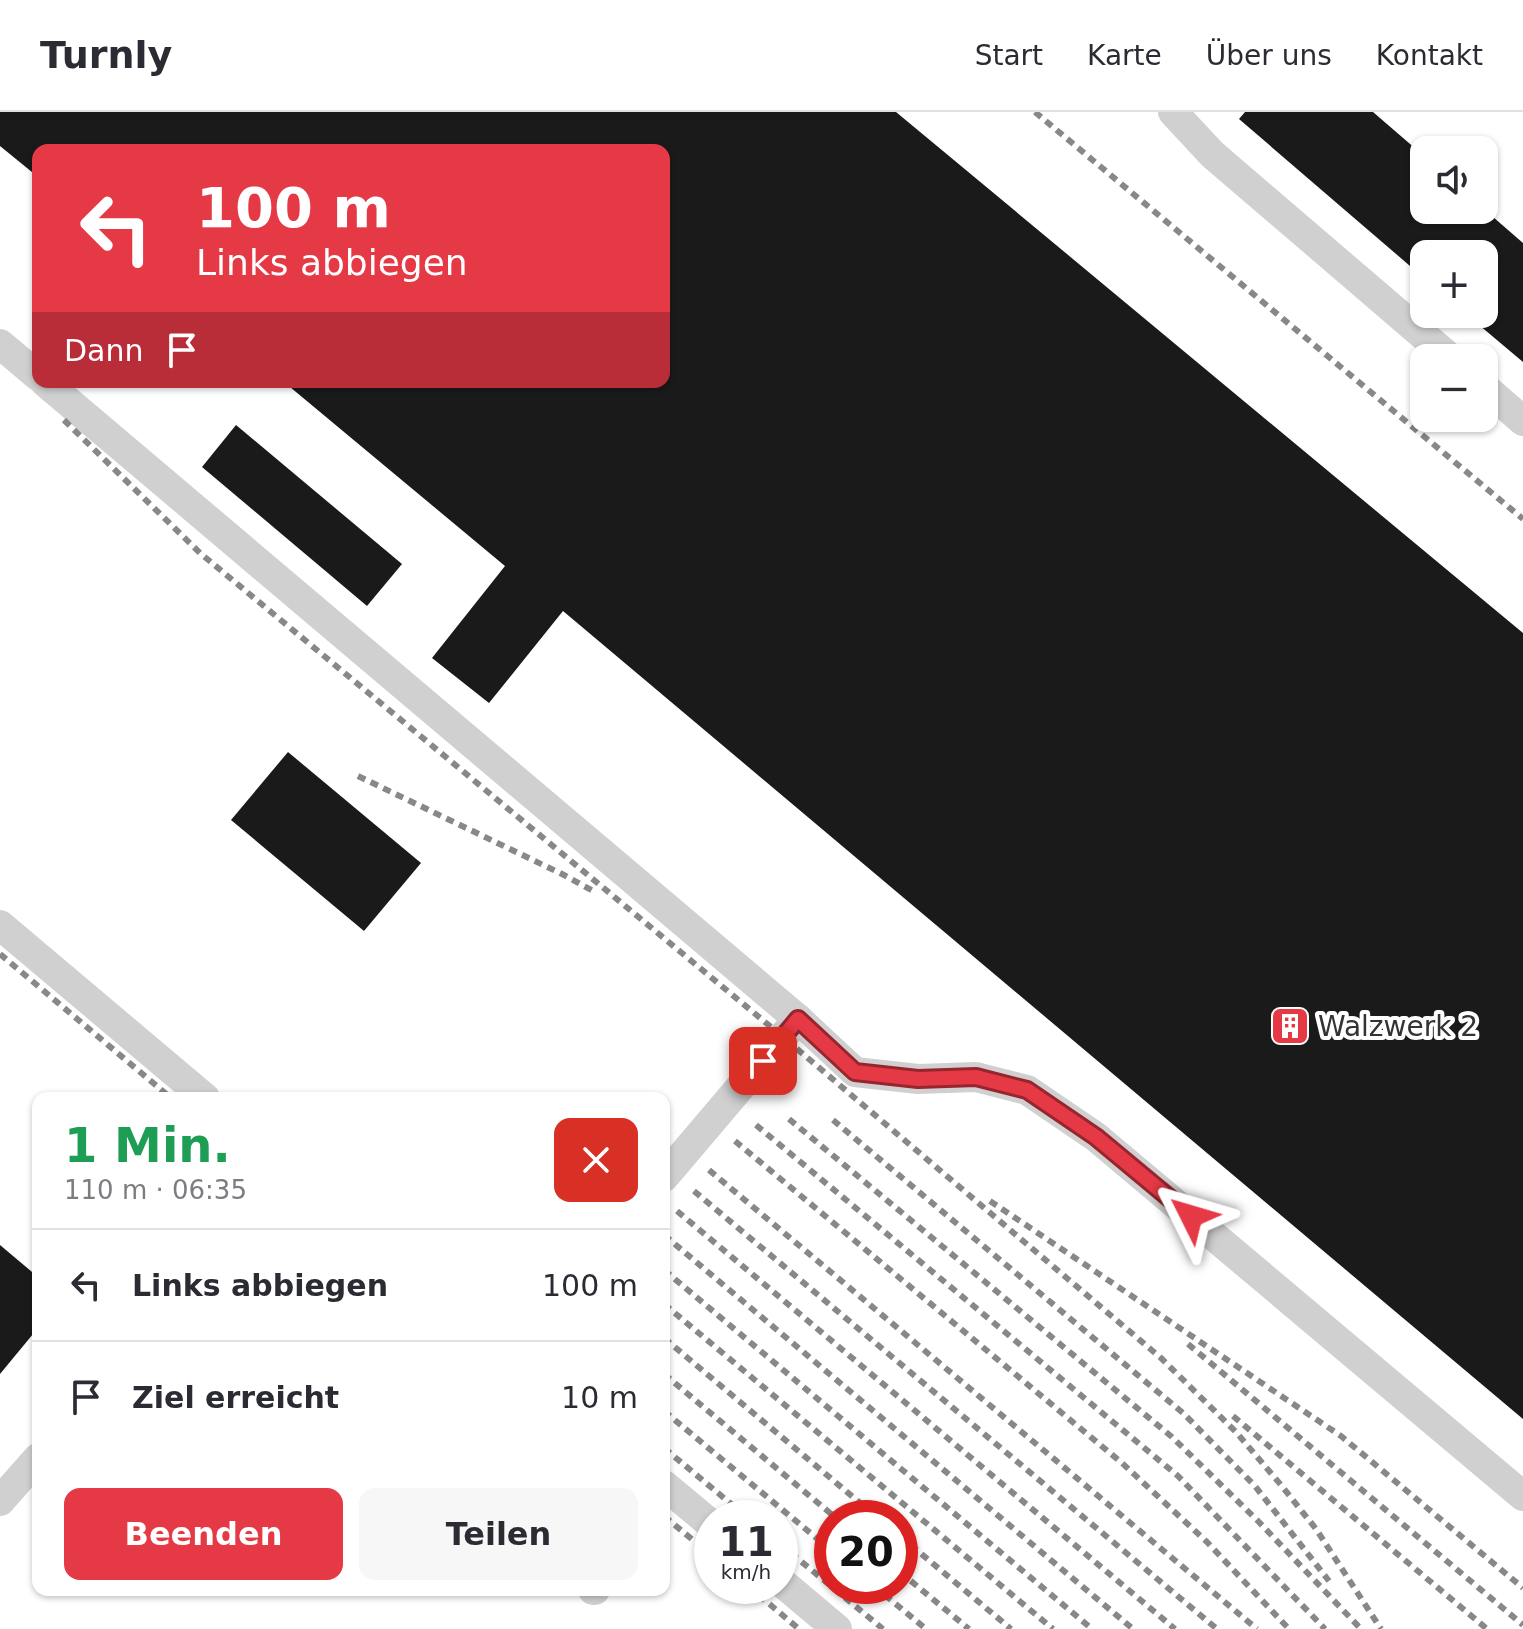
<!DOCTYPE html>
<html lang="de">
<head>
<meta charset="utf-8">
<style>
  body { margin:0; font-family:"DejaVu Sans",sans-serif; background:#f7f7f7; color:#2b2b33; height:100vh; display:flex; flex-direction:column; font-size:30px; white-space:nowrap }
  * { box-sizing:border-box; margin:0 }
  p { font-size:26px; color:#7c7c81 }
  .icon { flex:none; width:44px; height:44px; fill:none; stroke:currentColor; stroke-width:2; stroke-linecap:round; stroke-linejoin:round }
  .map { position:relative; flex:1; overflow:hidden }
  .sheet { position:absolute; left:32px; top:980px; width:638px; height:504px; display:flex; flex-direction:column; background:#fff; border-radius:16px; box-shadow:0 2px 6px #0004 }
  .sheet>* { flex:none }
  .top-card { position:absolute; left:32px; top:32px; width:638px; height:244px; border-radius:16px; box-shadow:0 2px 6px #0004; background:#e63946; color:#fff; overflow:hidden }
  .controls { position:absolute; left:1410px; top:24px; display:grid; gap:16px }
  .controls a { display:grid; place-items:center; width:88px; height:88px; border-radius:16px; background:#fff; box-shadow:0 2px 6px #0004; font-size:40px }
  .speed { position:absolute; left:694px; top:1388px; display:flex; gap:16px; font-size:40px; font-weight:700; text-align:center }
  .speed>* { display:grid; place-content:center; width:104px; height:104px; border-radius:50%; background:#fff; box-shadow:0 2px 6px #0004; line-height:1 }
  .speed small { font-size:20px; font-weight:400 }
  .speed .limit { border:12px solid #d22; background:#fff; color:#111 }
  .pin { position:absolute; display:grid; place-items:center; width:68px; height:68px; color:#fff; margin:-34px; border-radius:16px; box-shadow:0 4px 12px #0006 }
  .me { position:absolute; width:88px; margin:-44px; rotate:310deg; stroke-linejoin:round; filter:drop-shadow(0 0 6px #0008) }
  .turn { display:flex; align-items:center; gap:28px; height:168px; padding:0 32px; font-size:36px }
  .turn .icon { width:104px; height:104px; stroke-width:2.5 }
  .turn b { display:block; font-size:56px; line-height:68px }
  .then { display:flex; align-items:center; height:76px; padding:0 32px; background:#0003; gap:16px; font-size:30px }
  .round { display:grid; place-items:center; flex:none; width:84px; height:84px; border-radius:16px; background:#f7f7f7 }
  .head { display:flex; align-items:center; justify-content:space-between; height:136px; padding:0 32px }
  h1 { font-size:48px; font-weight:700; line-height:60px; color:#1e9e55 }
  .primary-button { display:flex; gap:16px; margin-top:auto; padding:16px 32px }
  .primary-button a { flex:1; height:92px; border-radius:16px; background:#e63946; color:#fff; font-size:32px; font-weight:700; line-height:92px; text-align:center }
  .primary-button a+a { background:#f7f7f7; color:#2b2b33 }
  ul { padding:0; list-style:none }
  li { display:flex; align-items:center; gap:24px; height:112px; padding:0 32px; border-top:2px solid #e1e1e2 }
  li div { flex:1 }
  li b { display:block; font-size:30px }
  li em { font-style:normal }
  header { display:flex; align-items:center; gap:48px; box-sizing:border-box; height:112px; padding:0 40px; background:#fff; border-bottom:2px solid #e1e1e2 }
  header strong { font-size:38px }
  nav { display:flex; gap:44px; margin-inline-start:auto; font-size:28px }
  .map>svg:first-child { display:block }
  .building { fill:#1a1a1a }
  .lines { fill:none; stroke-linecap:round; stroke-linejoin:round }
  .minor { stroke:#d0d0d0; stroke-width:30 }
  .rail { stroke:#888; stroke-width:6; stroke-dasharray:8 6; stroke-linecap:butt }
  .route-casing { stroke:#96252e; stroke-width:20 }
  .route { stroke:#e63946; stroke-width:14 }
  .labels { text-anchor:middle; stroke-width:8; stroke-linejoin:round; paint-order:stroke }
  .poi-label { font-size:28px; fill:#333; stroke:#fff; text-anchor:start }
</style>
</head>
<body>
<header>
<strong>Turnly</strong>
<nav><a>Start</a><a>Karte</a><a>Über uns</a><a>Kontakt</a></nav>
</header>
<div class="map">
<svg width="1523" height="1517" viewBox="0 0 1523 1517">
  <rect width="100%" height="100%" fill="#fff"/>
  <!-- building -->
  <g class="building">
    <polygon points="0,0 896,0 1523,521 1523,1307 563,499 489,591 432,546 505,454 284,270 664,270 664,38 38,38 38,65 0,34"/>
    <polygon points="1245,0 1373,0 1424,44 1424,98 1485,98 1523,131 1523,250 1466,202 1484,202 1484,142 1424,142 1424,166 1239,7"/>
    <polygon points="236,313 402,452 367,494 202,355"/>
    <polygon points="288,640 421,751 364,819 231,708"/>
    <polygon points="0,1133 38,1165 38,1216 0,1262"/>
  </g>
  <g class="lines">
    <!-- minor -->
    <g class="minor">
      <polyline points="1173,0 1212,42 1450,246"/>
      <polyline points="0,232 38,264"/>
      <polyline points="45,270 798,907 855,960 918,967 976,965 1027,978 1096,1025 1523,1384"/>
      <polyline points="1484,275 1523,309"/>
      <polyline points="0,813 205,986"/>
      <polyline points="664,1065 798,907"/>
      <polyline points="664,1373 712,1413"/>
      <polyline points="0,1389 38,1346"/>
      <polyline points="780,1469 837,1517"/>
      <polyline points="593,1478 595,1478"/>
    </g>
    <!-- rail -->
    <g class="rail">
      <polyline points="1035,0 1523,407"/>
      <polyline points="64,308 200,441 783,925 1161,1246 1236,1320 1281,1373 1316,1417 1381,1517"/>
      <polyline points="358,664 562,762 595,780"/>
      <polyline points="0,842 171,986"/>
      <polyline points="789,1007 1172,1325 1257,1408 1361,1517"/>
      <polyline points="833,1008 1183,1301 1255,1374 1329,1469"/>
      <polyline points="756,1013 1178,1364 1325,1517"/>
      <polyline points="735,1029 1122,1351 1207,1430 1289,1517"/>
      <polyline points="709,1058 1257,1517"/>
      <polyline points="694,1079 1217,1517"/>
      <polyline points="990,1089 1341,1324 1523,1476"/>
      <polyline points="677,1099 1175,1517"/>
      <polyline points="664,1123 1133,1517"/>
      <polyline points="664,1158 1092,1517"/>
      <polyline points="664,1192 1053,1517"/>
      <polyline points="664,1226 878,1406"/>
      <polyline points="1188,1232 1523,1513"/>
      <polyline points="664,1262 836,1406"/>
      <polyline points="664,1299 832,1439"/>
      <polyline points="1233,1304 1487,1517"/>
      <polyline points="664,1336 748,1406"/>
      <polyline points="664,1404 712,1444"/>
      <polyline points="900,1424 1011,1517"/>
      <polyline points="780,1432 883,1517"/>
      <polyline points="900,1460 969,1517"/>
      <polyline points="748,1474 799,1517"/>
      <polyline points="874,1474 926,1517"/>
    </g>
  </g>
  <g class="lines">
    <!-- route casing -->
    <g class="route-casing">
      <polyline id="route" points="763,949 798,907 855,960 918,967 976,965 1027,978 1096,1025 1191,1104"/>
    </g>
    <!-- route -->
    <use href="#route" class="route"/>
  </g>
  <!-- icons -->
  <defs>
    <g id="building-square" transform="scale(2)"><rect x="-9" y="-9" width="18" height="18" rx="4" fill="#e63946" stroke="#fff"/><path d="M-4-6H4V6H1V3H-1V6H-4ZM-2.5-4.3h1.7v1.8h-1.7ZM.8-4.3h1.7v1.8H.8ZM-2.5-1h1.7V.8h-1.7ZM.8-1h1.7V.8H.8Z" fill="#fff"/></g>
  </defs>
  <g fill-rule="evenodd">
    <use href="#building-square" x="1290" y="914"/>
  </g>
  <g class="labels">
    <!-- poi labels -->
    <g class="poi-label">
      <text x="1318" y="924">Walzwerk 2</text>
    </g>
  </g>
</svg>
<div class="controls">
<a><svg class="icon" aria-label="sound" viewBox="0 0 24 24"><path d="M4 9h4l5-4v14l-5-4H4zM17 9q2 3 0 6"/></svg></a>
<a>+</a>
<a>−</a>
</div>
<div class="speed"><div>11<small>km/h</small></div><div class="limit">20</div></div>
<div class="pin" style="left:763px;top:949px;background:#d93025"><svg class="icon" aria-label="arrive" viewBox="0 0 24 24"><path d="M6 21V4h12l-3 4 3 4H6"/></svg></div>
<svg class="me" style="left:1191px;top:1104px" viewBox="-20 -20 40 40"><path d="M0-17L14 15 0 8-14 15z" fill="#e63946" stroke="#fff" stroke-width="4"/></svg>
<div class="top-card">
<div class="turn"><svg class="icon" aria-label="left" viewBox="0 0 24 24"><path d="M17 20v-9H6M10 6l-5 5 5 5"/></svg><div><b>100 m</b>Links abbiegen</div></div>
<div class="then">Dann<svg class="icon" aria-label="arrive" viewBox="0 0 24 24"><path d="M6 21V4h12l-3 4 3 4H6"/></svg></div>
</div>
<section class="sheet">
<div class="head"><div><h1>1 Min.</h1><p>110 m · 06:35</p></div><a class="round" style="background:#d93025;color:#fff"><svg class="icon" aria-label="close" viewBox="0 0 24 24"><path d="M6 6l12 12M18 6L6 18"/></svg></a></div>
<ul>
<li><svg class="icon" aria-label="left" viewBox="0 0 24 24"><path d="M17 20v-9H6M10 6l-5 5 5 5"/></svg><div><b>Links abbiegen</b></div><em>100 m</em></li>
<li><svg class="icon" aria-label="arrive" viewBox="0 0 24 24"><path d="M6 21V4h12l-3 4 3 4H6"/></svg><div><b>Ziel erreicht</b></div><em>10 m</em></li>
</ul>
<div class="primary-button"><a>Beenden</a><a>Teilen</a></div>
</section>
</div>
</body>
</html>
